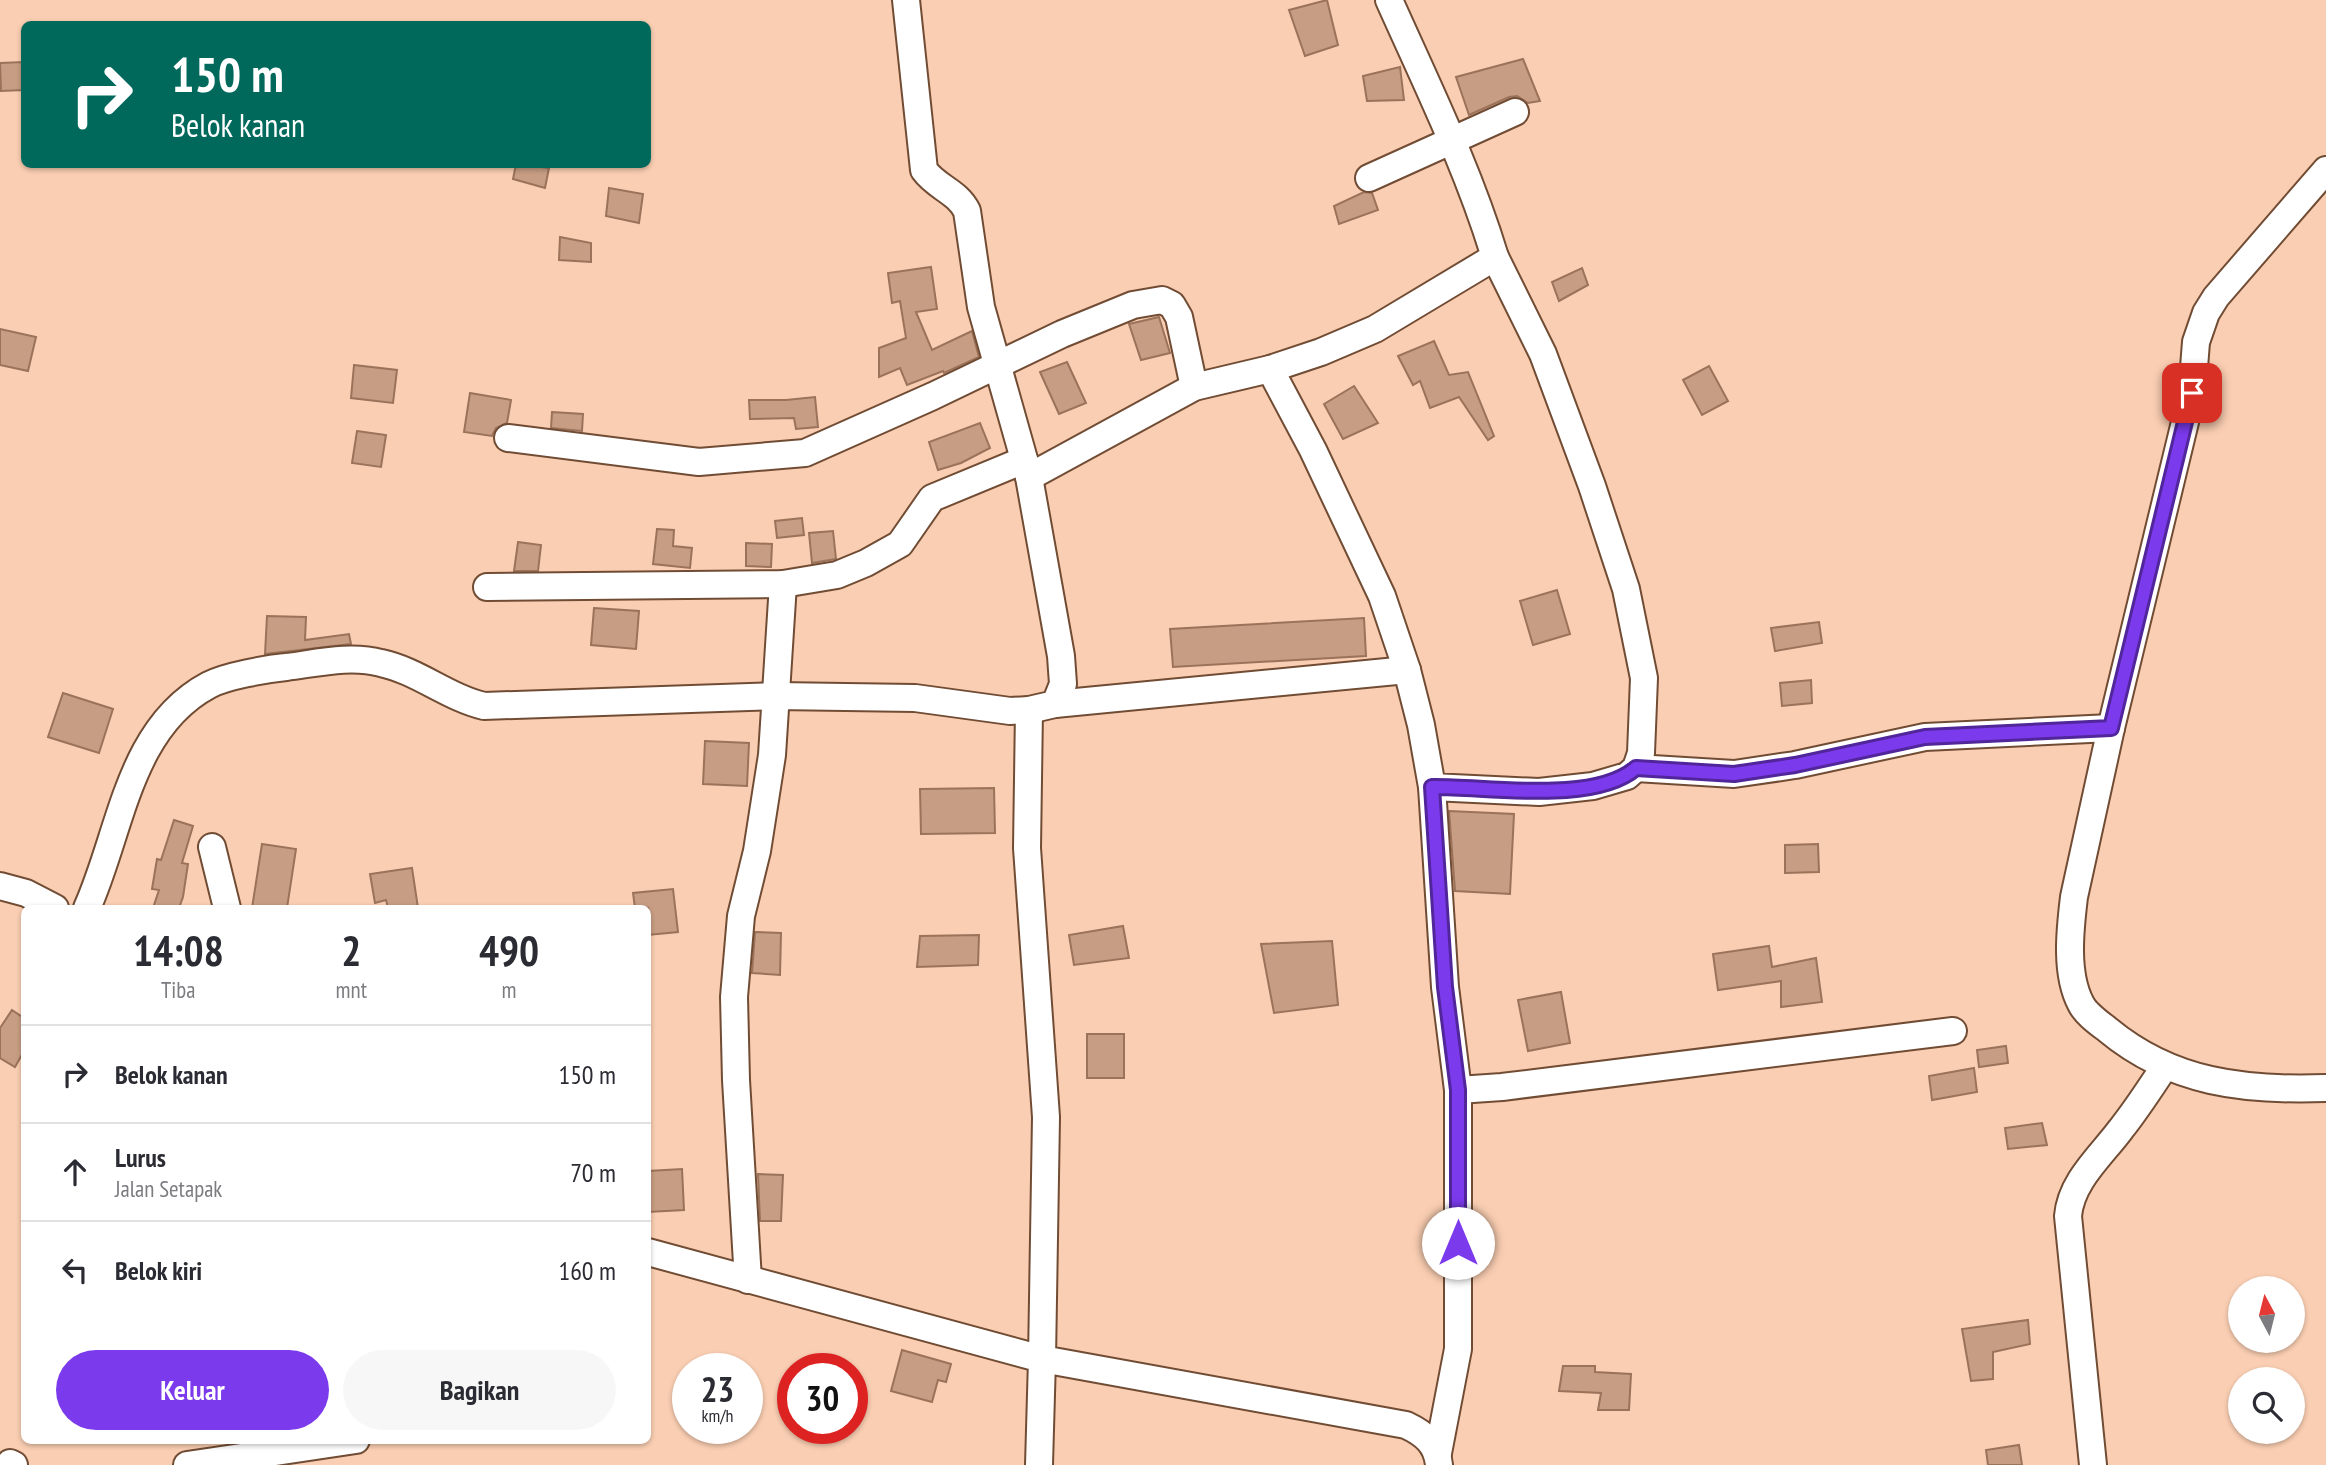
<!DOCTYPE html>
<html lang="id">
<head>
<meta charset="utf-8">
<style>
  body { margin:0; font-family:"PT Sans Narrow",sans-serif; background:#f7f7f7; color:#2b2b33; height:100vh; display:flex; flex-direction:column; font-size:26px; white-space:nowrap }
  * { box-sizing:border-box; margin:0 }
  p { font-size:23px; color:#7c7c81 }
  .icon { flex:none; width:38px; height:38px; fill:none; stroke:currentColor; stroke-width:2; stroke-linecap:round; stroke-linejoin:round }
  .map { position:relative; flex:1; overflow:hidden }
  .sheet { position:absolute; left:21px; top:905px; width:630px; height:539px; display:flex; flex-direction:column; background:#fff; border-radius:10px; box-shadow:0 2px 5px #0004 }
  .sheet>* { flex:none }
  .hud { position:absolute; left:21px; top:21px; width:630px; height:147px; border-radius:10px; box-shadow:0 2px 5px #0004; background:#00695c; color:#fff; overflow:hidden }
  .needle { width:46px; rotate:353deg }
  .buttons { position:absolute; left:2228px; top:1276px; display:grid; gap:14px }
  .buttons a { display:grid; place-items:center; width:77px; height:77px; border-radius:50%; background:#fff; box-shadow:0 2px 5px #0004; font-size:35px }
  .speed { position:absolute; left:672px; top:1353px; display:flex; gap:14px; font-size:35px; font-weight:700; text-align:center }
  .speed>* { display:grid; place-content:center; width:91px; height:91px; border-radius:50%; background:#fff; box-shadow:0 2px 5px #0004; line-height:1 }
  .speed small { font-size:18px; font-weight:400 }
  .speed .limit { border:10px solid #d22; background:#fff; color:#111 }
  .pin { position:absolute; display:grid; place-items:center; width:60px; height:60px; color:#fff; margin:-30px; border-radius:14px; box-shadow:0 4px 10px #0006 }
  .me { position:absolute; width:77px; margin:-38px; rotate:0deg; stroke-linejoin:round; filter:drop-shadow(0 0 5px #0008) }
  .turn { display:flex; align-items:center; gap:24px; height:147px; padding:0 35px; font-size:32px }
  .turn .icon { width:91px; height:91px; stroke-width:2.5 }
  .turn b { display:block; font-size:49px; line-height:60px }
  .eta { display:flex; justify-content:space-evenly; align-items:center; height:119px; text-align:center }
  .eta b { font-size:42px; font-weight:700; line-height:49px }
  .button { display:flex; gap:14px; margin-top:auto; padding:14px 35px }
  .button a { flex:1; height:80px; border-radius:42px; background:#7c3aed; color:#fff; font-size:28px; font-weight:700; line-height:80px; text-align:center }
  .button a+a { background:#f7f7f7; color:#2b2b33 }
  ul { padding:0; list-style:none }
  li { display:flex; align-items:center; gap:21px; height:98px; padding:0 35px; border-top:2px solid #e1e1e2 }
  li div { flex:1 }
  li b { display:block; font-size:26px }
  li em { font-style:normal }
  .map>svg:first-child { display:block }
  .building { fill:#c79d83; stroke:#9b735a; stroke-width:2 }
  .lines { fill:none; stroke-linecap:round; stroke-linejoin:round }
  .minor-casing { stroke:#714c34; stroke-width:30 }
  .minor { stroke:#fff; stroke-width:26 }
  .route-casing { stroke:#51269a; stroke-width:18 }
  .route { stroke:#7c3aed; stroke-width:12 }
</style>
</head>
<body>
<div class="map">
<svg width="2326" height="1465" viewBox="0 0 2326 1465">
  <rect width="100%" height="100%" fill="#faceb2"/>
  <!-- building -->
  <g class="building">
    <polygon points="1327,0 1338,45 1305,56 1289,10"/>
    <polygon points="1523,59 1540,101 1528,103 1517,96 1509,97 1469,115 1456,77"/>
    <polygon points="24,62 24,90 1,91 0,63"/>
    <polygon points="1400,67 1404,100 1367,101 1363,76"/>
    <polygon points="516,164 549,168 545,188 513,179"/>
    <polygon points="609,188 643,194 639,223 606,216"/>
    <polygon points="1364,192 1372,193 1378,210 1339,224 1334,206"/>
    <polygon points="560,237 591,243 591,262 559,260"/>
    <polygon points="931,267 937,309 916,312 932,350 972,331 979,357 944,373 943,371 907,385 900,368 879,377 879,348 906,338 900,301 892,303 888,273"/>
    <polygon points="1582,268 1588,285 1559,301 1552,282"/>
    <polygon points="1159,317 1170,353 1141,360 1129,324"/>
    <polygon points="0,329 36,337 28,371 0,365"/>
    <polygon points="1434,341 1449,375 1468,372 1494,436 1488,440 1459,397 1430,408 1420,381 1413,385 1398,356"/>
    <polygon points="1067,362 1086,403 1059,414 1040,372"/>
    <polygon points="354,365 397,370 393,403 351,398"/>
    <polygon points="1709,366 1728,401 1702,415 1683,380"/>
    <polygon points="1354,386 1378,423 1343,439 1324,404"/>
    <polygon points="470,393 511,400 507,423 496,428 492,436 464,432"/>
    <polygon points="815,397 818,427 796,429 794,418 750,419 749,400 786,400"/>
    <polygon points="552,412 583,414 582,431 551,428"/>
    <polygon points="980,423 990,448 961,463 938,470 929,442"/>
    <polygon points="357,431 386,435 381,467 352,463"/>
    <polygon points="802,518 804,535 777,538 775,521"/>
    <polygon points="657,529 674,530 673,546 692,548 690,568 653,564"/>
    <polygon points="833,531 836,559 812,563 809,533"/>
    <polygon points="518,542 541,545 538,571 514,571"/>
    <polygon points="746,543 772,544 771,567 746,566"/>
    <polygon points="1557,590 1570,634 1533,645 1520,601"/>
    <polygon points="594,608 639,611 636,649 591,645"/>
    <polygon points="267,616 306,617 305,640 349,634 351,644 265,654"/>
    <polygon points="1364,618 1366,656 1173,667 1170,629"/>
    <polygon points="1819,622 1822,643 1775,651 1771,628"/>
    <polygon points="1811,680 1812,703 1782,706 1780,683"/>
    <polygon points="63,693 113,709 99,753 48,737"/>
    <polygon points="705,741 749,743 747,786 703,784"/>
    <polygon points="994,788 995,833 921,834 920,789"/>
    <polygon points="1449,811 1514,814 1510,894 1455,891"/>
    <polygon points="174,820 193,826 182,863 188,864 183,897 179,908 153,908 159,890 152,889 157,859 161,860"/>
    <polygon points="262,844 296,849 287,908 252,908"/>
    <polygon points="1818,844 1819,872 1785,873 1785,845"/>
    <polygon points="412,868 418,908 388,908 386,900 375,903 370,874"/>
    <polygon points="673,889 678,932 648,935 648,908 635,908 633,893"/>
    <polygon points="1123,926 1129,958 1074,965 1069,935"/>
    <polygon points="755,932 781,933 780,975 752,973"/>
    <polygon points="979,935 978,965 917,967 920,936"/>
    <polygon points="1332,941 1338,1005 1274,1013 1261,944"/>
    <polygon points="1769,946 1772,967 1816,958 1822,1002 1781,1007 1781,981 1718,990 1713,954"/>
    <polygon points="1561,992 1570,1043 1528,1051 1518,1000"/>
    <polygon points="12,1010 24,1018 24,1051 15,1067 0,1058 0,1028"/>
    <rect x="1087" y="1034" width="37" height="44"/>
    <polygon points="2006,1046 2008,1063 1979,1067 1977,1050"/>
    <polygon points="1974,1068 1977,1092 1932,1100 1929,1076"/>
    <polygon points="2042,1123 2047,1145 2008,1149 2005,1128"/>
    <polygon points="682,1169 684,1210 648,1212 648,1171"/>
    <polygon points="758,1174 783,1175 781,1221 760,1221"/>
    <polygon points="2028,1320 2030,1344 1993,1352 1993,1379 1971,1381 1962,1329"/>
    <polygon points="902,1350 951,1364 946,1382 938,1380 932,1402 891,1391"/>
    <polygon points="1563,1366 1595,1366 1595,1372 1631,1374 1629,1410 1598,1410 1601,1393 1559,1391"/>
    <polygon points="2019,1445 2022,1465 1988,1465 1986,1450"/>
  </g>
  <g class="lines">
    <!-- minor casing -->
    <g class="minor-casing">
      <g id="minor">
        <path d="M2326,170L2216,297L2206,313L2196,342L2192,393L2111,728L2074,897C2070,930 2065,974 2081,1004C2086,1014 2099,1023 2108,1030C2172,1083 2245,1091 2326,1088"/>
        <polyline points="1369,178 1515,112"/>
        <polyline points="1270,369 1313,450 1382,596 1407,670 1421,725 1432,787 1539,792 1593,786 1627,776 1636,768 1641,753 1644,678 1626,589 1592,486 1543,354 1495,257"/>
        <polyline points="508,438 699,462 805,453 933,396 1062,334 1133,305 1162,300 1172,305 1179,317 1194,387"/>
        <path d="M1029,477L1194,387L1270,369L1321,352L1375,329L1495,257C1468,168 1427,85 1389,0"/>
        <polyline points="487,587 783,584 837,575 866,563 900,544 932,498 1024,460"/>
        <polyline points="1055,704 1407,670"/>
        <path d="M1029,710L1027,848L1046,1117L1042,1359L1406,1425C1425,1434 1437,1444 1439,1465"/>
        <polyline points="1636,768 1734,774 1795,765 1925,737 2111,728"/>
        <polyline points="1432,787 1445,987 1458,1090 1502,1087 1953,1031"/>
        <polyline points="212,847 227,908"/>
        <polyline points="0,886 26,893 55,908"/>
        <path d="M87,908C121,833 128,728 209,685C226,676 266,669 286,667C318,663 350,655 381,663C418,671 447,697 484,706L776,696L915,698L1010,711L1029,710L1055,704L1063,684L1061,656L1029,477L981,307L967,211C957,191 937,188 924,170L906,0"/>
        <polyline points="648,1252 1042,1359 1039,1465"/>
        <polyline points="748,1280 736,1080 734,997 741,916 757,851 772,755 783,584"/>
        <polyline points="1438,1453 1458,1349 1458,1090"/>
        <polyline points="10,1463 14,1465"/>
        <polyline points="187,1465 356,1440"/>
        <path d="M2093,1465L2068,1216C2071,1181 2101,1156 2121,1129C2137,1109 2151,1087 2165,1066"/>
      </g>
    </g>
    <!-- minor -->
    <use href="#minor" class="minor"/>
  </g>
  <g class="lines">
    <!-- route casing -->
    <g class="route-casing">
      <path id="route" d="M1458,1243V1090L1445,987L1432,787C1486,786 1593,805 1636,768L1734,774L1795,765L1925,737L2111,728L2192,393"/>
    </g>
    <!-- route -->
    <use href="#route" class="route"/>
  </g>
</svg>
<div class="buttons">
<a><svg class="needle" viewBox="-14 -14 28 28"><path d="M0-13l5 13h-10z" fill="#e53935"/><path d="M0 13l5-13h-10z" fill="#7c7c81"/></svg></a>
<a><svg class="icon" aria-label="search" viewBox="0 0 24 24"><circle cx="10" cy="10" r="6"/><path d="M15 15l6 6"/></svg></a>
</div>
<div class="speed"><div>23<small>km/h</small></div><div class="limit">30</div></div>
<div class="pin" style="left:2192px;top:393px;background:#d93025"><svg class="icon" aria-label="arrive" viewBox="0 0 24 24"><path d="M6 21V4h12l-3 4 3 4H6"/></svg></div>
<svg class="me" style="left:1458px;top:1243px" viewBox="-20 -20 40 40"><circle r="19" fill="#fff"/><path d="M0-13L10 11 0 6-10 11z" fill="#7c3aed"/></svg>
<div class="hud">
<div class="turn"><svg class="icon" aria-label="right" viewBox="0 0 24 24"><path d="M7 20v-9h11M14 6l5 5-5 5"/></svg><div><b>150 m</b>Belok kanan</div></div>
</div>
<section class="sheet">
<div class="eta">
<div><b>14:08</b><p>Tiba</p></div>
<div><b>2</b><p>mnt</p></div>
<div><b>490</b><p>m</p></div>
</div>
<ul>
<li><svg class="icon" aria-label="right" viewBox="0 0 24 24"><path d="M7 20v-9h11M14 6l5 5-5 5"/></svg><div><b>Belok kanan</b></div><em>150 m</em></li>
<li><svg class="icon" aria-label="ahead" viewBox="0 0 24 24"><path d="M12 20V5M6 11l6-6 6 6"/></svg><div><b>Lurus</b><p>Jalan Setapak</p></div><em>70 m</em></li>
<li><svg class="icon" aria-label="left" viewBox="0 0 24 24"><path d="M17 20v-9H6M10 6l-5 5 5 5"/></svg><div><b>Belok kiri</b></div><em>160 m</em></li>
</ul>
<div class="button"><a>Keluar</a><a>Bagikan</a></div>
</section>
</div>
</body>
</html>
